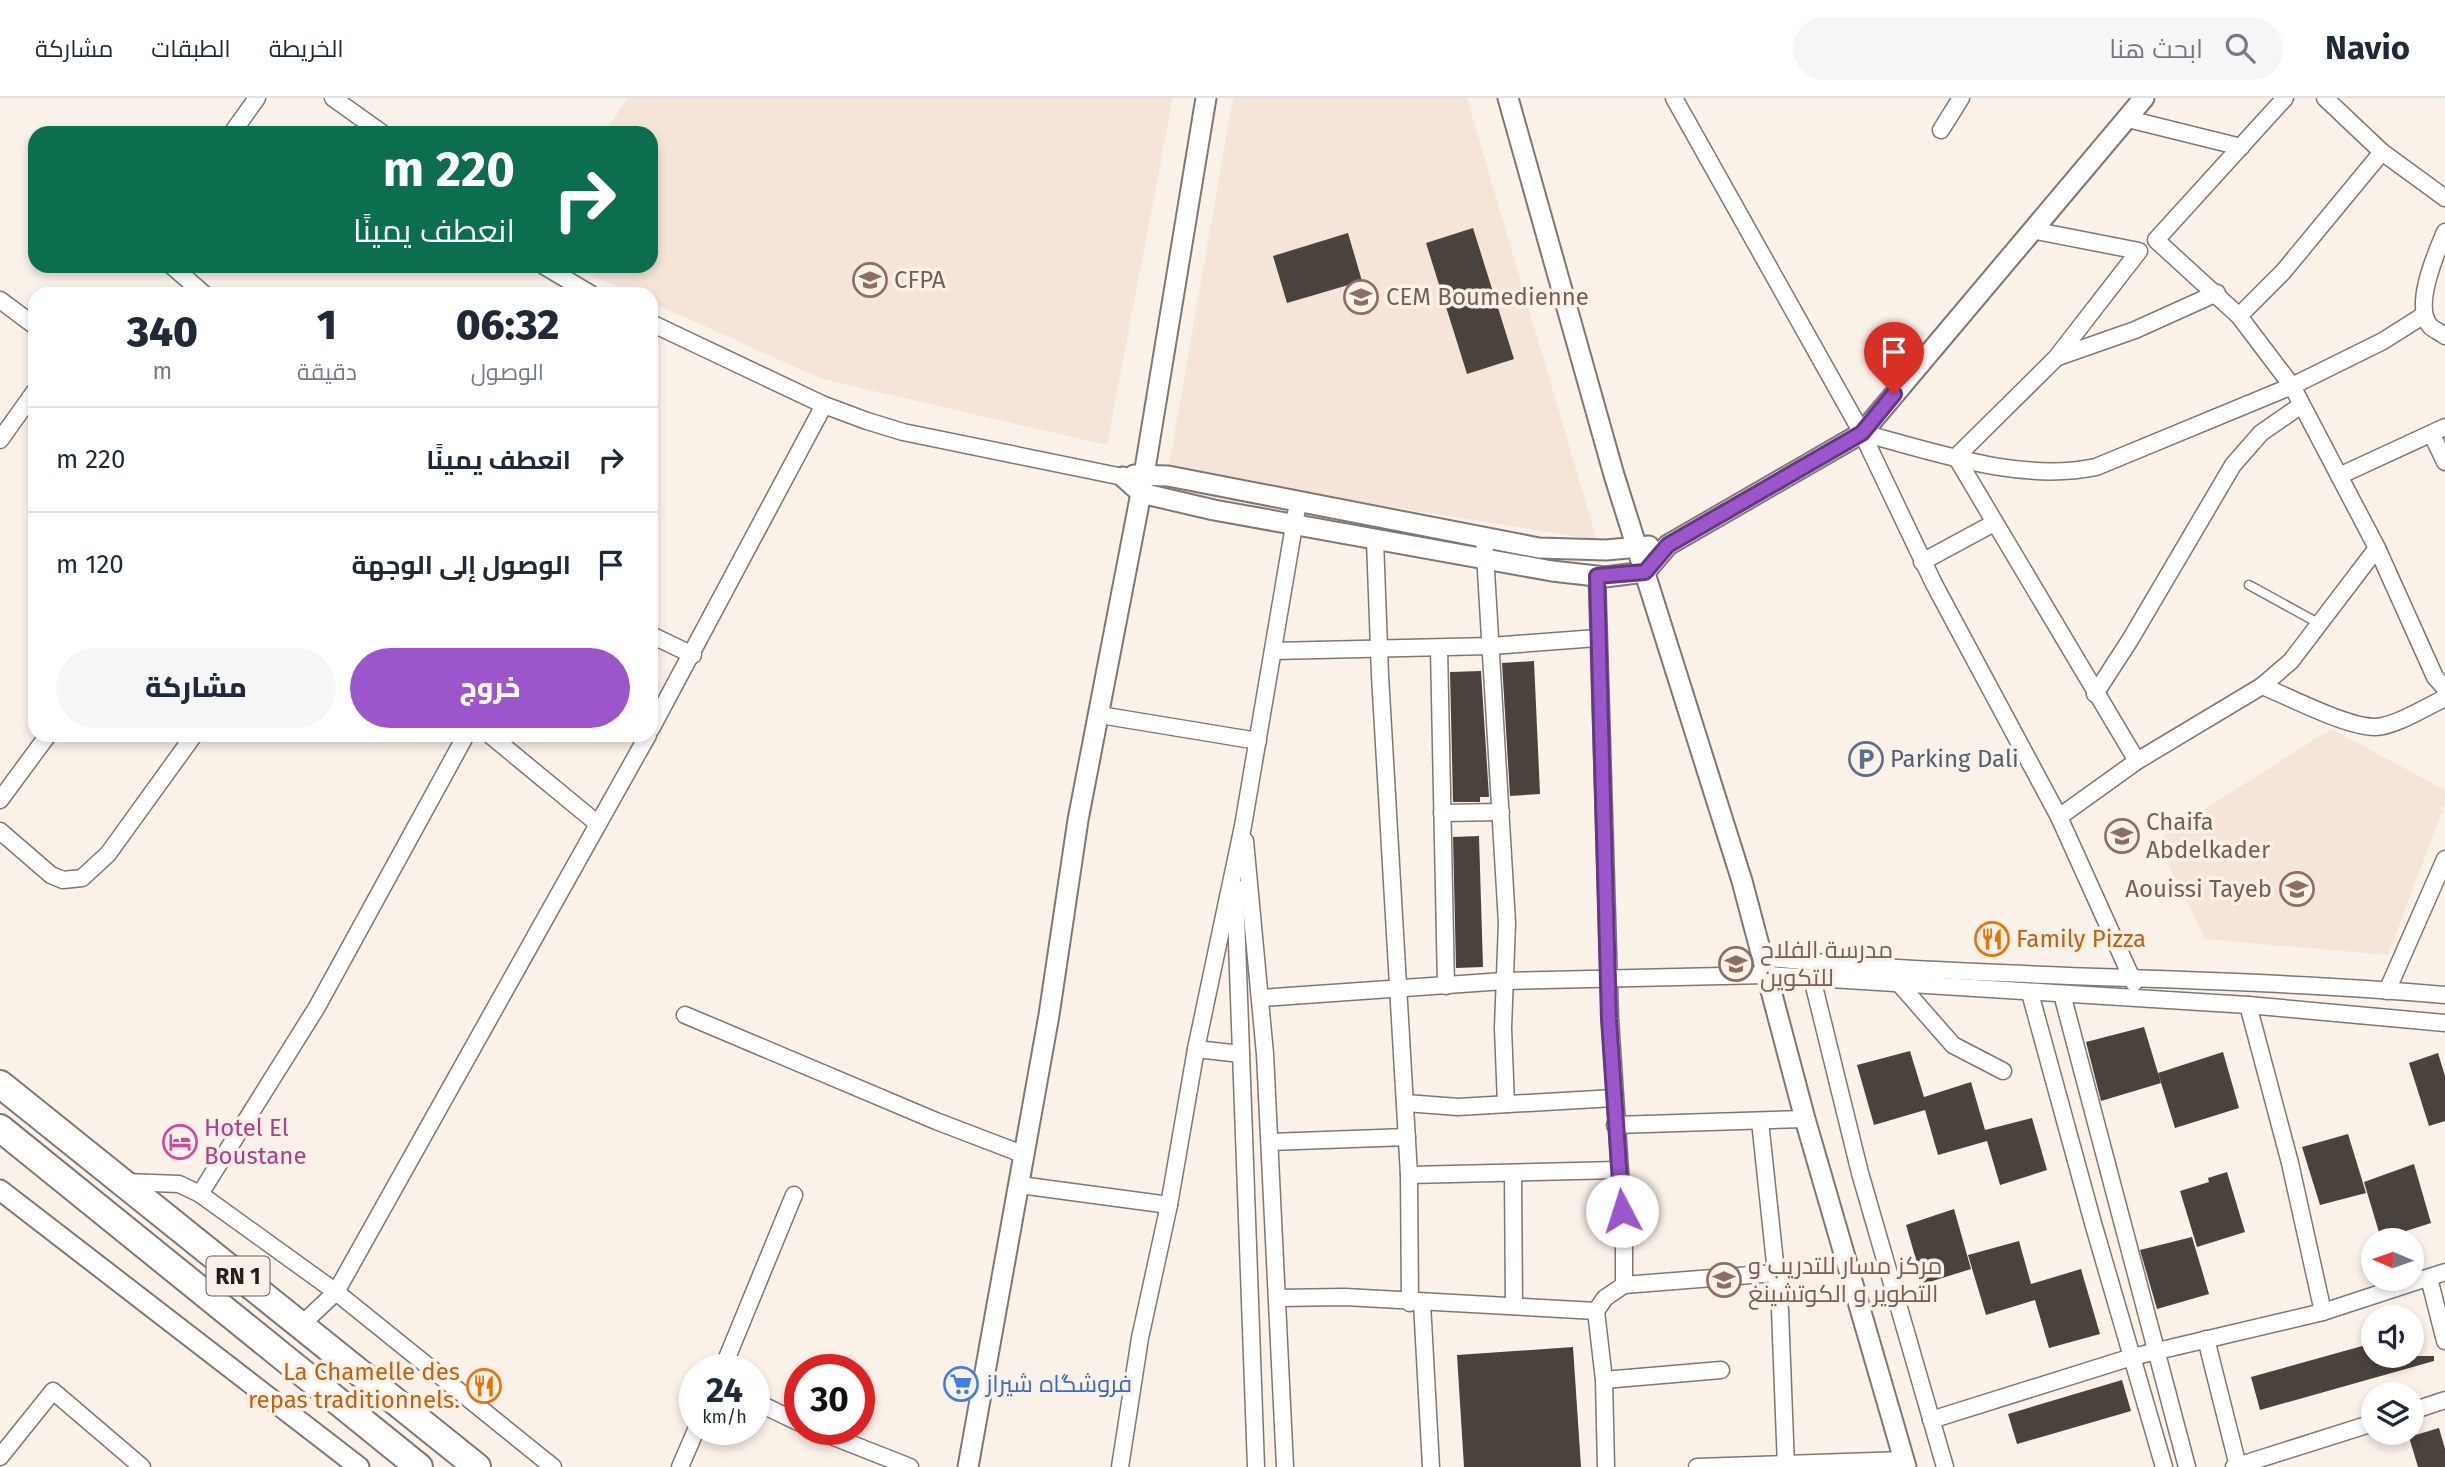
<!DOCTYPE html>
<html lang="ar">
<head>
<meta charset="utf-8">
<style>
  body { margin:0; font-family:"Fira Sans",Cairo,sans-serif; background:#f6f6f7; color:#1f2937; direction:rtl; height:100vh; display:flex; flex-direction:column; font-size:26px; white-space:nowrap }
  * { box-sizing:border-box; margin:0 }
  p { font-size:23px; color:#747a83 }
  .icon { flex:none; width:38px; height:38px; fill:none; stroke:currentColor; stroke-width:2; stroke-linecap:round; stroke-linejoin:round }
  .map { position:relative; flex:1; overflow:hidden; direction:ltr }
  .drawer { position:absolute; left:28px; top:189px; width:630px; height:455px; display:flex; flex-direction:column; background:#fff; border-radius:21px; box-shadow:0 4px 10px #0003; direction:rtl }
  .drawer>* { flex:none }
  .hud { position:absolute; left:28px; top:28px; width:630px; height:147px; border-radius:21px; box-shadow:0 4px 10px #0003; direction:rtl; background:#0b6e4f; color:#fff; overflow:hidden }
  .needle { width:46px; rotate:272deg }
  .controls { position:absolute; left:2361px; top:1130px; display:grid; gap:14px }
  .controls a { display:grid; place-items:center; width:63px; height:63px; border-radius:50%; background:#fff; box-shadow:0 4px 10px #0003; font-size:35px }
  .speed { position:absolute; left:679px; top:1256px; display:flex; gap:14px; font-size:35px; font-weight:700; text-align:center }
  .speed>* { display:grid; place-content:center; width:91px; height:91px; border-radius:50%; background:#fff; box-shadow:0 4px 10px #0003; line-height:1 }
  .speed small { font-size:18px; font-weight:400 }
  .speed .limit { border:10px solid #d22; background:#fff; color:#111 }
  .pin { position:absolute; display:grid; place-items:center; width:60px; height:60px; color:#fff; margin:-72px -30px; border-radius:50% 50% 50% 0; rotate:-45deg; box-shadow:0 0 7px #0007 }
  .pin .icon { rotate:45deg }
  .me { position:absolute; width:77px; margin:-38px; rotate:355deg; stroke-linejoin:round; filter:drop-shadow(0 0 5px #0008) }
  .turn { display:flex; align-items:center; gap:24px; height:147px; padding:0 28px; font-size:32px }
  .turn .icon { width:91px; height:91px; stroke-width:2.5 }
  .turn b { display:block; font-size:49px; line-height:60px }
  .eta { display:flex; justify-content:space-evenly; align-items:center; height:119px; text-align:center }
  .eta b { font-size:42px; font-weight:800; line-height:49px }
  .action { display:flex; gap:14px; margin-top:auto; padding:14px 28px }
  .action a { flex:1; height:80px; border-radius:42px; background:#9b56cb; color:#fff; font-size:28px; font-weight:800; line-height:80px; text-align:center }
  .action a+a { background:#f6f6f7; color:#1f2937 }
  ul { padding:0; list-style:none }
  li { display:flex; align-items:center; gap:21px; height:105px; padding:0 28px; border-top:2px solid #e0e1e3 }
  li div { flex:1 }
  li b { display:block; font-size:26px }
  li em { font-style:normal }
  header { display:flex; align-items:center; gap:42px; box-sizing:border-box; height:98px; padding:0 35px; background:#fff; border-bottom:2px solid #e0e1e3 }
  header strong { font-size:33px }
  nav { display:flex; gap:38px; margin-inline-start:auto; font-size:24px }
  .search { width:490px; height:63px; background:#f6f6f7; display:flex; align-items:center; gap:18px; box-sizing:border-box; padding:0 24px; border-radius:38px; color:#747a83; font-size:26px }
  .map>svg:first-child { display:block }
  .built { fill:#f4e5d8 }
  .building { fill:#4a433d }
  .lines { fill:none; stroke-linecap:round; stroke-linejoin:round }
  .service-casing { stroke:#7f7770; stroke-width:11 }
  .minor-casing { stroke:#7f7770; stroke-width:19 }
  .tertiary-casing { stroke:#7f7770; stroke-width:23 }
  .trunk-casing { stroke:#7f7770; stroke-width:30 }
  .service { stroke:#fff; stroke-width:8 }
  .minor { stroke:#fff; stroke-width:16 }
  .tertiary { stroke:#fff; stroke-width:19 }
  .trunk { stroke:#fff; stroke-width:26 }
  .route-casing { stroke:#653884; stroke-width:18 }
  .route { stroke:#9b56cb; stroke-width:12 }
  .labels { text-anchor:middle; stroke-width:7; stroke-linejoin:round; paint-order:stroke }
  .shield { fill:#faf1e9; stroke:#635e5a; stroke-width:2 }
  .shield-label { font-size:23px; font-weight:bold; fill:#221f1c }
  .education-label { font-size:24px; fill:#785e54; stroke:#faf1e9; text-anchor:start }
  .service-label { font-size:24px; fill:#4e5e75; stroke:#faf1e9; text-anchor:start }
  .food-label { font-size:24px; fill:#c56008; stroke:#faf1e9; text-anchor:start }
  .hotel-label { font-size:24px; fill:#b23c85; stroke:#faf1e9; text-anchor:start }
  .shop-label { font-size:24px; fill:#366cbe; stroke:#faf1e9; text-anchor:start }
</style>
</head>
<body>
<header>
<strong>Navio</strong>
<div class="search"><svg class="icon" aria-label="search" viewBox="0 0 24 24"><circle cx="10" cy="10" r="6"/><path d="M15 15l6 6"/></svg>ابحث هنا</div>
<nav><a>الخريطة</a><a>الطبقات</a><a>مشاركة</a></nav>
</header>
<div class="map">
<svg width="2445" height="1369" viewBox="0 0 2445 1369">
  <rect width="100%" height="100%" fill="#faf1e9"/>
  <!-- built -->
  <g class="built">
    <polygon points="628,0 1173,0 1107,347 822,281 651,204 651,196 633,196 571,168 651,168 651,35 604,35"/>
    <polygon points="1233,0 1467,0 1597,442 1168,373"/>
    <polygon points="2331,631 2445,692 2445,706 2388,857 2205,841 2156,742"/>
  </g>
  <!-- building -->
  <g class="building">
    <polygon points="1473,130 1514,261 1467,276 1426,145"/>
    <polygon points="1348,135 1362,183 1287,205 1273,158"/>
    <polygon points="1534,563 1540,696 1510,698 1502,565"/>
    <polygon points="1481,573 1489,699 1480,699 1480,704 1453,704 1450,574"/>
    <polygon points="1479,738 1483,869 1456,870 1453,739"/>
    <polygon points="2144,929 2161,985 2101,1003 2086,944"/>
    <polygon points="1910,953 1924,999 1971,984 1985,1032 2032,1020 2047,1072 2000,1087 1987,1043 1938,1057 1925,1012 1874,1027 1857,967"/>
    <polygon points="2223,954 2239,1010 2175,1030 2158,975"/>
    <polygon points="2438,955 2445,978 2445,1023 2429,1028 2409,965"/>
    <polygon points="2348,1036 2366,1095 2320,1107 2302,1049"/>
    <polygon points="2414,1066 2431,1125 2381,1141 2364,1084"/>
    <polygon points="2227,1074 2245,1134 2197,1149 2180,1093 2209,1084 2208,1080"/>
    <polygon points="1954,1111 1971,1171 1923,1186 1906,1127"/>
    <polygon points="2192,1139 2209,1196 2157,1211 2140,1152"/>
    <polygon points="2019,1143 2031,1186 2081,1171 2100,1236 2049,1250 2035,1202 1986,1217 1968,1157"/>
    <polygon points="2373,1245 2373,1258 2434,1258 2434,1263 2260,1312 2251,1279"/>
    <polygon points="1573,1249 1581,1369 1464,1369 1457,1257"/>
    <polygon points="2122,1282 2131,1313 2017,1346 2008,1316"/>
    <polygon points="2439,1330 2445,1351 2445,1369 2418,1369 2409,1339"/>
  </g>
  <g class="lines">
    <!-- service casing -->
    <g class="service-casing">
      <polyline id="service" points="2249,487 2320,526"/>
    </g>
    <!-- minor casing -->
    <g class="minor-casing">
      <g id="minor">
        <polyline points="333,0 382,35"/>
        <polyline points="1674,0 1862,335 1934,486 2059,719"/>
        <polyline points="2285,0 2156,142 2239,218 2292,288 2377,450 2435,579 2445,590"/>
        <polyline points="2325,0 2382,54 2445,100"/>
        <polyline points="2128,21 2241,49"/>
        <polyline points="1941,32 1961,0"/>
        <polyline points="232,35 257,0"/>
        <polyline points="2032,132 2139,153 2056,260 1956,359 2137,663"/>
        <path d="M2445,134C2436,155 2412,210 2431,229C2435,232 2441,235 2445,238"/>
        <polyline points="172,168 204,196"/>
        <polyline points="544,168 591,196"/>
        <polyline points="0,202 35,228"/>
        <polyline points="2239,218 2283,174 2382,54"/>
        <polyline points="651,225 824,307 867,323 903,334 1123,379"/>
        <polyline points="2058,259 2135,232 2217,195"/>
        <path d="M1862,335C1936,354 2020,385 2096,369L2292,288L2383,243L2424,217"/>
        <polyline points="2432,337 2445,364"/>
        <polyline points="0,342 35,293"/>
        <polyline points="2339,378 2445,329"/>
        <polyline points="1484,439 1507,825 1503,930 1506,1006"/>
        <polyline points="1375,442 1380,577 1409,1077 1410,1205"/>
        <path d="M2377,450L2291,563L2262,588C2290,599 2346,629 2375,629C2394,629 2428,608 2445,600"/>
        <polyline points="1922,464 1994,425"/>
        <polyline points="1597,478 1610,921 1624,1134 1624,1187 1605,1200 1596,1213 1604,1282 1606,1369"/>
        <polyline points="651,537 693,557"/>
        <polyline points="1439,550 1446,888"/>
        <polyline points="1273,553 1491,548 1597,540"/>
        <polyline points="2095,596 2130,542 2233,367 2261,335 2300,308"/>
        <polyline points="1100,617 1258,643"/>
        <polyline points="651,631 824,307"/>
        <polyline points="490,637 598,726"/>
        <polyline points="0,702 48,637"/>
        <polyline points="1442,715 1501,714"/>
        <polyline points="0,733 51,777 63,782 82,780 108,756 194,637"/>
        <polyline points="1245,743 1265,956 1285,1369"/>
        <polyline points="1235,789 1256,1369"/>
        <path d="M1761,859C1988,882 2218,877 2445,897"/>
        <polyline points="1812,880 1860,1075 1945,1369"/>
        <polyline points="1896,882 1953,947 2003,973"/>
        <polyline points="2134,885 2059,719 2137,663 2262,588"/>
        <polyline points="2387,893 2445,761"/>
        <polyline points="2030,895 2093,1125 2164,1369"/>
        <polyline points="2062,896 2187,1369"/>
        <polyline points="1261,900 1504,883 1766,877 2248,907 2445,925"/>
        <polyline points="2248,907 2290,1065 2323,1214"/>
        <polyline points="685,917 936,1023 1025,1057"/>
        <polyline points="1196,951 1241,956"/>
        <polyline points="1406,1005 1458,1009 1614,1000"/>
        <polyline points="1760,1023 1780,1212 1786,1369"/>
        <polyline points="1615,1027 1805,1021"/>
        <polyline points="1270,1044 1407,1039"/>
        <polyline points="1513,1075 1514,1208"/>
        <polyline points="1409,1077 1618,1072"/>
        <polyline points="125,1084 179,1086 200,1096 336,1194 553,1369"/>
        <polyline points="1020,1087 1169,1107"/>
        <polyline points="200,1096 317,909 466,637"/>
        <polyline points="2429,1180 2445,1243"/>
        <polyline points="1624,1187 1776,1175"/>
        <polyline points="1278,1200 1345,1199 1596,1213"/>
        <polyline points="1422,1205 1431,1369"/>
        <polyline points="300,1228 336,1194 648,637"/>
        <polyline points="2206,1241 2238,1368"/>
        <polyline points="722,1272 794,1097"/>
        <polyline points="1604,1282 1721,1272"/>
        <polyline points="754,1303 800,1325"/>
        <polyline points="2412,1313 2445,1302"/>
        <polyline points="1931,1322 2132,1259 2323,1214 2445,1174"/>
        <polyline points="816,1332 910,1369"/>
        <polyline points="0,1359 53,1293 142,1369"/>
        <polyline points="680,1369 696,1332"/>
        <polyline points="1120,1369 1140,1240 1169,1107 1196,951 1243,728 1298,404"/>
        <polyline points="1697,1369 1904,1362"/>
        <polyline points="2234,1369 2373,1325"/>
      </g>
    </g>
    <!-- tertiary casing -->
    <g class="tertiary-casing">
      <g id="tertiary">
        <polyline points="1508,0 1614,377 1742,783 1805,1021 1906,1369"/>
        <polyline points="1134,377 1168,378 1539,450 1606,452 1649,448"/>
        <polyline points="1123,379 1141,395 1214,412 1552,473 1605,479 1645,474 1668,447 1862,335 2144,0"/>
        <polyline points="0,1092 359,1369"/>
        <polyline points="968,1369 1049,917 1078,722 1141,395 1206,0"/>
      </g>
    </g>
    <!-- trunk casing -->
    <g class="trunk-casing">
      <g id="trunk">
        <polyline points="0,986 477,1369"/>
        <polyline points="0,1030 419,1369"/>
      </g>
    </g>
    <!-- service -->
    <use href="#service" class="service"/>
    <!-- minor -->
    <use href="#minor" class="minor"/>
    <!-- tertiary -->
    <use href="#tertiary" class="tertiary"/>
    <!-- trunk -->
    <use href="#trunk" class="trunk"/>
  </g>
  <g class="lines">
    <!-- route casing -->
    <g class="route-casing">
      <polyline id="route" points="1622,1113 1609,921 1597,478 1645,474 1668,447 1862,335 1894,296"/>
    </g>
    <!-- route -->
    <use href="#route" class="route"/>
  </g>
  <!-- icons -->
  <defs>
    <g id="university-ring" transform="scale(1.75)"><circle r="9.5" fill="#faf1e9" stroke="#8d6e63" stroke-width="1.5"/><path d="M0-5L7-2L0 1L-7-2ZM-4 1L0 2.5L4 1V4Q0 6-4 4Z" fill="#8d6e63"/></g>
    <g id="school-ring" transform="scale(1.75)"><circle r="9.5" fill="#faf1e9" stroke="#8d6e63" stroke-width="1.5"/><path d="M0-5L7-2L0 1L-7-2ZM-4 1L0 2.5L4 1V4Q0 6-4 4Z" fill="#8d6e63"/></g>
    <g id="parking-ring" transform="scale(1.75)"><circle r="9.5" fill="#faf1e9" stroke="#5c6f8a" stroke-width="1.5"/><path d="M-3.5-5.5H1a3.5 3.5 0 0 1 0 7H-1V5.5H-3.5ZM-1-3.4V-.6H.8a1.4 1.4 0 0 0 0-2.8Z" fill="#5c6f8a"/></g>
    <g id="restaurant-ring" transform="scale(1.75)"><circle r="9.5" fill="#faf1e9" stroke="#e8710a" stroke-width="1.5"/><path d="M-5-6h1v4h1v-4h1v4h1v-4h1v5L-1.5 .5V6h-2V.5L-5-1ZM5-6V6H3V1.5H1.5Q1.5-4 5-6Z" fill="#e8710a"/></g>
    <g id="hotel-ring" transform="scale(1.75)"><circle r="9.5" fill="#faf1e9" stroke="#d1479c" stroke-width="1.5"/><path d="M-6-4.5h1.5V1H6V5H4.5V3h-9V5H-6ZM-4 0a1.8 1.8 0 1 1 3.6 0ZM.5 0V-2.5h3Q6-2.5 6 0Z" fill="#d1479c"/></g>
    <g id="supermarket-ring" transform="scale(1.75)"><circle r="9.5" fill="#faf1e9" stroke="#3f7fe0" stroke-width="1.5"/><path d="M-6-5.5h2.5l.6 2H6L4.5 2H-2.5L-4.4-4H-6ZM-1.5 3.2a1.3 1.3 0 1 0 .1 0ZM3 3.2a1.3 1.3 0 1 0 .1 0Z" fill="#3f7fe0"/></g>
  </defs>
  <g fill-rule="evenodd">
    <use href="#university-ring" x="870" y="182"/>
    <use href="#school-ring" x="1361" y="199"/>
    <use href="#parking-ring" x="1866" y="661"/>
    <use href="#school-ring" x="2122" y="738"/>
    <use href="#school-ring" x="2297" y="791"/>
    <use href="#restaurant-ring" x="1992" y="841"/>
    <use href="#school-ring" x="1736" y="866"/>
    <use href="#hotel-ring" x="180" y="1044"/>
    <use href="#school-ring" x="1724" y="1182"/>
    <use href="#supermarket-ring" x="961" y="1286"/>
    <use href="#restaurant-ring" x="484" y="1288"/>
  </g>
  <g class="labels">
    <!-- shield labels -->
    <rect class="shield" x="206.5" y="1158.5" width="63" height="39" rx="5"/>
    <g class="shield-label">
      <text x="238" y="1186">RN 1</text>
    </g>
    <!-- education labels -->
    <g class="education-label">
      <text x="894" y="190">CFPA</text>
      <text x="1386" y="207">CEM Boumedienne</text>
      <text x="2146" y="732">Chaifa<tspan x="2146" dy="28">Abdelkader</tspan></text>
      <text x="2272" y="799" text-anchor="end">Aouissi Tayeb</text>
      <text x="1760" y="860">مدرسة الفلاح<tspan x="1760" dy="28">للتكوين</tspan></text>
      <text x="1748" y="1176">مركز مسار للتدريب و<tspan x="1748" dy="28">التطوير و الكوتشينغ</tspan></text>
    </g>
    <!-- service labels -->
    <g class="service-label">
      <text x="1890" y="669">Parking Dali</text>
    </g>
    <!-- food labels -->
    <g class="food-label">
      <text x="2016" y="849">Family Pizza</text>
      <text x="460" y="1282" text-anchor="end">La Chamelle des<tspan x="460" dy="28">repas traditionnels.</tspan></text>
    </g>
    <!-- hotel labels -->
    <g class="hotel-label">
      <text x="204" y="1038">Hotel El<tspan x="204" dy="28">Boustane</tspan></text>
    </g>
    <!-- shop labels -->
    <g class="shop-label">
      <text x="986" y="1294">فروشگاه شيراز</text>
    </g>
  </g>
</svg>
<div class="controls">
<a><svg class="needle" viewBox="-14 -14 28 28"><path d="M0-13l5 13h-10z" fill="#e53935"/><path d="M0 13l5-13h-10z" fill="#747a83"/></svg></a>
<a><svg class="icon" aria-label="sound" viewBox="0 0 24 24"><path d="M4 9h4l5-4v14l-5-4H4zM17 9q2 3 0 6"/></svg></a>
<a><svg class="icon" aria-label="layers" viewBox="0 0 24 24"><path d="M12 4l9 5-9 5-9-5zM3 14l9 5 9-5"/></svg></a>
</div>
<div class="speed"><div>24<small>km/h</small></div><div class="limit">30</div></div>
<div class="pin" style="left:1894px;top:296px;background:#d93025"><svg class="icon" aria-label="arrive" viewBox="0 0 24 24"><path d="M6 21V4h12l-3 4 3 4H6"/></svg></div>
<svg class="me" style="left:1622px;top:1113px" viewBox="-20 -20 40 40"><circle r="19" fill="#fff"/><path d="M0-13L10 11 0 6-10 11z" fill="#9b56cb"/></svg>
<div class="hud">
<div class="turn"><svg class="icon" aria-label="right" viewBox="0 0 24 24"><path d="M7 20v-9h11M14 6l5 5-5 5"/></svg><div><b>220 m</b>انعطف يمينًا</div></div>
</div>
<section class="drawer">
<div class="eta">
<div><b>06:32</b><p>الوصول</p></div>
<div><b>1</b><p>دقيقة</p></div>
<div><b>340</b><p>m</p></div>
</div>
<ul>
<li><svg class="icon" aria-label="right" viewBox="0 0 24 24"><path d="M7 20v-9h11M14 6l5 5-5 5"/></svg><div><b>انعطف يمينًا</b></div><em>220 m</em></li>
<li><svg class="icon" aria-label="arrive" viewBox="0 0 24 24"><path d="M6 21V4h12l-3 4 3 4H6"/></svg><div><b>الوصول إلى الوجهة</b></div><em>120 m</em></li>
</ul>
<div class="action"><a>خروج</a><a>مشاركة</a></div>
</section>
</div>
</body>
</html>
